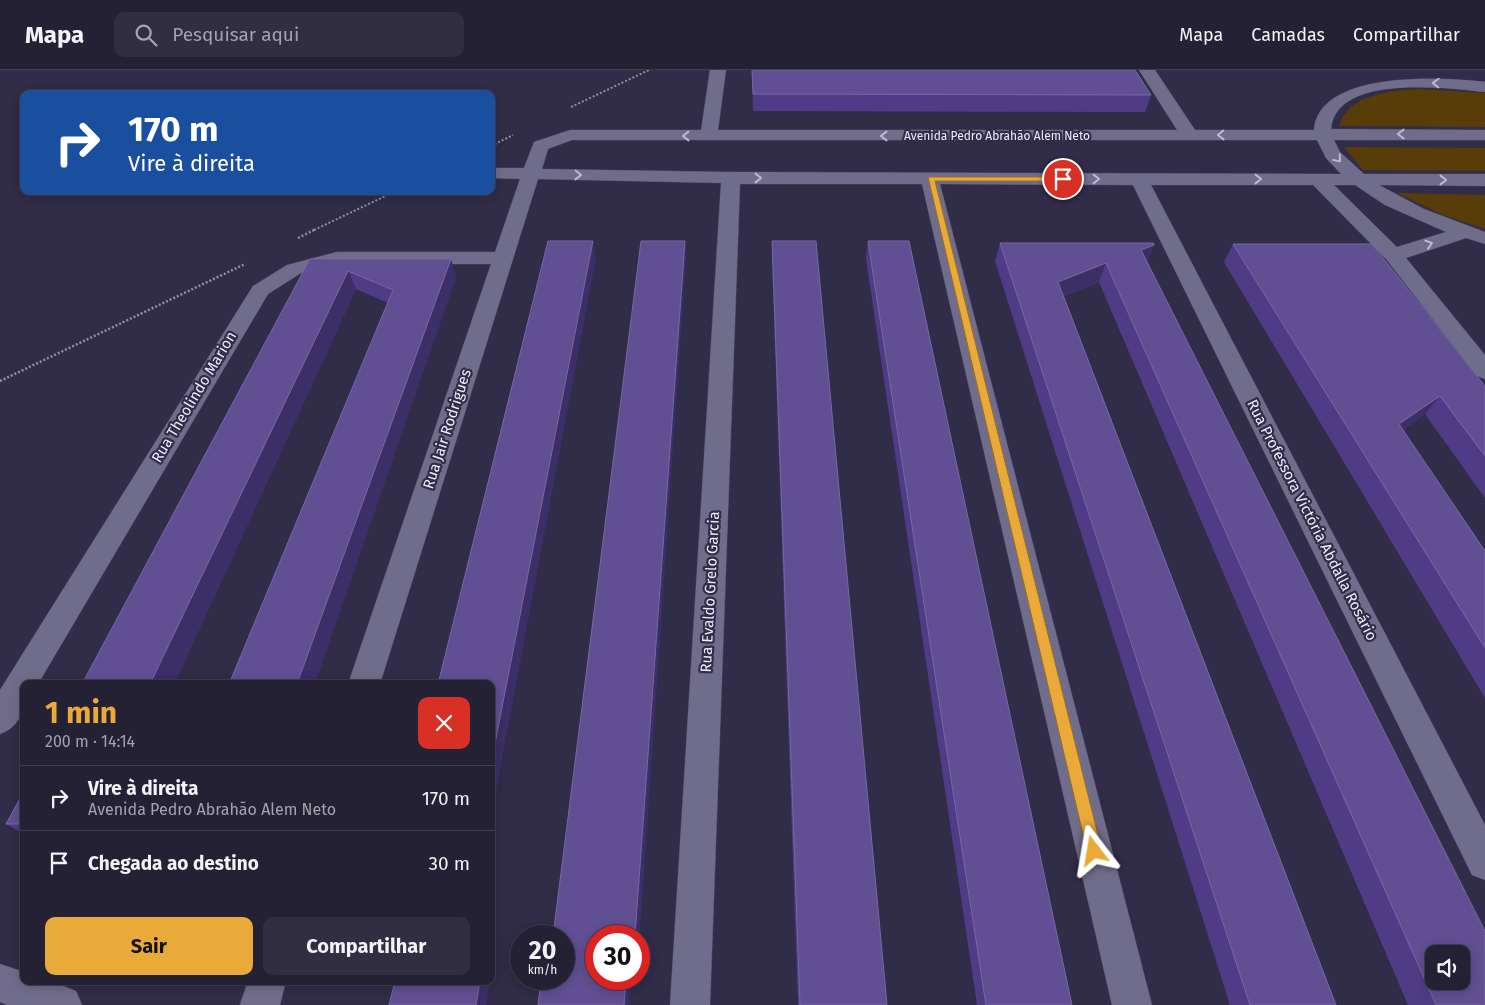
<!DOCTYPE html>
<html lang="pt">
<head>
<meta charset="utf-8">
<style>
  body { margin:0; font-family:"Fira Sans",sans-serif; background:#312e41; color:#f1f3f6; height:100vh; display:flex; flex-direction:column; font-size:19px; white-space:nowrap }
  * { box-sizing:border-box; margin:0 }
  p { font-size:16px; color:#a3a3ad }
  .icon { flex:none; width:28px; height:28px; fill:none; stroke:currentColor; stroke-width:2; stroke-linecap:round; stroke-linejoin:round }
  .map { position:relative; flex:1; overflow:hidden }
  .drawer { position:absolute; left:20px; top:610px; width:475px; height:305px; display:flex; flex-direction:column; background:#252135; border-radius:10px; box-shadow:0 2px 12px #0003,0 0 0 1px #423e50 }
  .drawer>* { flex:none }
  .hud { position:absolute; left:20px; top:20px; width:475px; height:105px; border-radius:10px; box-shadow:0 2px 12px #0003,0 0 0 1px #423e50; background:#1a4fa0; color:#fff; overflow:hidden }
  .tools { position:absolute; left:1425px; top:875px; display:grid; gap:10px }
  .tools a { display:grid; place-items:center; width:45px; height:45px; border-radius:10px; background:#252135; box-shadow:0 2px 12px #0003,0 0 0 1px #423e50; font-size:25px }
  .speed { position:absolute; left:510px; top:855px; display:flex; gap:10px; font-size:25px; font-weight:700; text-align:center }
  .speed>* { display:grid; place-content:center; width:65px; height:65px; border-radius:50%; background:#252135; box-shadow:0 2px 12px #0003,0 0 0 1px #423e50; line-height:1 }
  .speed small { font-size:12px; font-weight:400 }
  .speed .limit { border:8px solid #d22; background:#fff; color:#111 }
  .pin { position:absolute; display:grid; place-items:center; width:42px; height:42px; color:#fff; margin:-21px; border:2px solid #fff; border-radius:50%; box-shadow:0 1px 5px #0007 }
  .me { position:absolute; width:55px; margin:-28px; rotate:346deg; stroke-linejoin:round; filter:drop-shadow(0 0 4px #0008) }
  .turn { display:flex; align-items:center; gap:18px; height:105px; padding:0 25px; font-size:22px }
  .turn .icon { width:65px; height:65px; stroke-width:2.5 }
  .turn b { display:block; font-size:35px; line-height:42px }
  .round { display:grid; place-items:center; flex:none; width:52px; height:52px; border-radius:10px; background:#312e41 }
  .summary { display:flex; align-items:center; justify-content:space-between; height:85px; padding:0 25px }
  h1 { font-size:30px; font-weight:700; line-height:38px; color:#eaaa39 }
  .button { display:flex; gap:10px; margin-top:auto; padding:10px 25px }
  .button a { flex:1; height:58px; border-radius:10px; background:#eaaa39; color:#111; font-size:20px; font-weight:700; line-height:58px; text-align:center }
  .button a+a { background:#312e41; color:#f1f3f6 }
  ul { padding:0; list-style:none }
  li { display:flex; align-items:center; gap:15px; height:65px; padding:0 25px; border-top:1px solid #423e50 }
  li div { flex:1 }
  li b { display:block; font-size:19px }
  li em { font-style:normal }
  header { display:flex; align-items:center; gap:30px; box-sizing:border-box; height:70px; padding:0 25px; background:#252135; border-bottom:1px solid #423e50 }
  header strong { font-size:24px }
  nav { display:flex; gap:28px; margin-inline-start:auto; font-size:18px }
  .search { width:350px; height:45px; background:#312e41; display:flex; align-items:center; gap:12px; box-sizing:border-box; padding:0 18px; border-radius:10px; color:#a3a3ad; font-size:19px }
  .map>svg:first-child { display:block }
  .green { fill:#583d08 }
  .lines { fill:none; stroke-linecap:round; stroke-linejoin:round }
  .minor-casing { stroke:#4c485f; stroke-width:1 }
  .path-far1 { stroke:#928ea5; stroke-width:2; stroke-dasharray:2 2; stroke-linecap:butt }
  .path { stroke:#928ea5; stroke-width:2.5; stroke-dasharray:2 2; stroke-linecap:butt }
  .minor { fill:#706c8b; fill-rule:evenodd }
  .wall { fill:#503c86 }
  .shaded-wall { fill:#3c2e67 }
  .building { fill:#614f93; stroke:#7768a4; fill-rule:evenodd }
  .oneway { stroke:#bcb9d0 }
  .route { fill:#eaaa39; stroke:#986e25 }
  .labels { text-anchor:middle; stroke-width:4.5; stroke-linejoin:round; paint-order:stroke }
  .far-street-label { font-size:12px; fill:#eeecfe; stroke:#312c47 }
  .street-label { font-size:15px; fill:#eeecfe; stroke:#312c47 }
</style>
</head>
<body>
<header>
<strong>Mapa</strong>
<div class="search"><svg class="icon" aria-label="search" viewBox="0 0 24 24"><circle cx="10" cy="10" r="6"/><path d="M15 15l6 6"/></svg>Pesquisar aqui</div>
<nav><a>Mapa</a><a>Camadas</a><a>Compartilhar</a></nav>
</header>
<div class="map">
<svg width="1485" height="935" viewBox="0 0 1485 935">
  <rect width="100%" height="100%" fill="#312c47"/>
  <!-- green -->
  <g class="green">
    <path d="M1420,19L1485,23V57L1339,56C1349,23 1391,21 1420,19Z"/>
    <polygon points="1344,77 1485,78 1485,101 1363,100"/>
    <polygon points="1397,123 1485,125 1485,159 1443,145"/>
  </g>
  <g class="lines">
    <!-- minor casing -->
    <g class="minor-casing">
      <g id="minor">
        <path d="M710,0H726L718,60H1177L1139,0H1155L1195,60H1314C1319,0 1442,7 1485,12V22C1448,18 1336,3 1331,59L1485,60V70H1334L1340,82L1364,104H1485V116L1379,115L1424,139L1485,162V174L1466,168L1406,188L1485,285V309L1477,306L1386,189L1313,115H1151L1485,755V810L1472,805L1133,115L940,114L1152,935H1112L922,114H740L710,935H670L721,113L538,109L380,614H348L491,194H337L301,203L268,224L38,614H24C24,636 24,655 0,664V620L253,216L287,195L337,182H495L520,109L491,108V98H524L534,72L570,60H701ZM572,70H1317L1326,88L1341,104L731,102L542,99L548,79ZM1334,115H1355L1385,135L1446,162L1397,177Z"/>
        <polygon points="0,894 24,902 24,911 50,911 76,921 82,935 7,935 0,932"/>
        <polygon points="248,911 286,911 280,935 240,935"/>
      </g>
    </g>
    <!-- path-far1 -->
    <g class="path-far1">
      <polyline points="571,37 649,0"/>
      <polyline points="491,76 513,65"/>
      <polyline points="314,160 396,121"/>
    </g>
    <!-- path -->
    <g class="path">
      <polyline points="298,168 316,159"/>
      <polyline points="0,311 245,194"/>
    </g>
    <!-- minor -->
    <use href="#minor" class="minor"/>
  </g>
  <!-- wall -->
  <g class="wall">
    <polygon points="752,0 1135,0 1151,25 1145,42 753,41"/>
    <polygon points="772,171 887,935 798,935 772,189"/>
    <polygon points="868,171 1072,935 977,935 866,189"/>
    <polygon points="1000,173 1154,175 1147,191 1485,935 1408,935 1099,212 1064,226 1336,935 1230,935 995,191"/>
    <polygon points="1233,174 1485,316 1485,428 1425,344 1403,360 1485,481 1485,628 1224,192"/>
    <polygon points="310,189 456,208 388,233 356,219 174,614 82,614"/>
    <polygon points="24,721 24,764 6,754"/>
  </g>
  <!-- shaded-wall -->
  <g class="shaded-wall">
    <polygon points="593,171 596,189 491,748 491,694"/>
    <polygon points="685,171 686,189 639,876 639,866 635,866"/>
    <polygon points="1154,175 1146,193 1141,180"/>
    <polygon points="451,189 456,208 315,614 297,614"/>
    <polygon points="1106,193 1099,212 1052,230 1058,212"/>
    <polygon points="348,201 356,219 174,614 150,614"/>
    <polygon points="1440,326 1425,344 1384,373 1399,354"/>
    <polygon points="626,909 631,909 629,935 624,935"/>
    <polygon points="480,911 487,911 490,914 486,935 476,935"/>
  </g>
  <!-- building -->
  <g class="building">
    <polygon points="752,0 1135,0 1151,25 753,24"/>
    <polygon points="548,171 593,171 491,694 491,614 438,614"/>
    <polygon points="641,171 685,171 635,866 596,866 596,909 626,909 624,935 538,935 541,909 564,909 564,866 553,866"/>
    <polygon points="772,171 816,171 887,935 800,935"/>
    <polygon points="868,171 909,171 1072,935 986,935"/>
    <path d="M1000,173H1154V175L1141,180L1485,861V935H1436L1106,193L1058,212L1336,935H1250ZM1434,884H1461V911H1434Z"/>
    <polygon points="1233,174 1372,174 1485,316 1485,386 1440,326 1399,354 1485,481 1485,578"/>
    <polygon points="310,189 451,189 297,614 229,614 393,220 348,201 150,614 82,614"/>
    <polygon points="24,721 24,754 6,754"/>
    <polygon points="395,911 480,911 476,935 389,935"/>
  </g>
  <!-- one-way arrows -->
  <defs><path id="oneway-chevron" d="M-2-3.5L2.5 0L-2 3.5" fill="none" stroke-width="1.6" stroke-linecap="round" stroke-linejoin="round" transform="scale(1.25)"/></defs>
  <g class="oneway">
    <use href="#oneway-chevron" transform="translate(1436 13) rotate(-178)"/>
    <use href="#oneway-chevron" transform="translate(1401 64) rotate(-180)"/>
    <use href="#oneway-chevron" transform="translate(1221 65) rotate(179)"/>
    <use href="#oneway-chevron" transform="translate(686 66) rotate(-180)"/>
    <use href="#oneway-chevron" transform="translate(884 66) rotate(180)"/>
    <use href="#oneway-chevron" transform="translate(1338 89) rotate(50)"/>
    <use href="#oneway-chevron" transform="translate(578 105) rotate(1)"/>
    <use href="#oneway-chevron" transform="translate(758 108)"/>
    <use href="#oneway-chevron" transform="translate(1096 109)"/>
    <use href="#oneway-chevron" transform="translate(1258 109)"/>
    <use href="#oneway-chevron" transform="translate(1443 110)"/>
    <use href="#oneway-chevron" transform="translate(1429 174) rotate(-18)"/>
  </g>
  <!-- route -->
  <polygon class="route" points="928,107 1063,107 1067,109 1063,111 935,111 1102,781 1099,786 1094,789 1089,786 1087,781"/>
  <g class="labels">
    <!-- far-street labels -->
    <g class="far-street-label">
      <text x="997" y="70">Avenida Pedro Abrahão Alem Neto</text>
    </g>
    <!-- street labels -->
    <g class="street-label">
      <text transform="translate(194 327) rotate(-59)" y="5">Rua Theolindo Marion</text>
      <text transform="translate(447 359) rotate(-72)" y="5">Rua Jair Rodrigues</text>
      <text transform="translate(1312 450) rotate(63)" y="5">Rua Professora Victória Abdalla Rosário</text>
      <text transform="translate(710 522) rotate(-87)" y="5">Rua Evaldo Grelo Garcia</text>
    </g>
  </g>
</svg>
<div class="tools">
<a><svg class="icon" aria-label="sound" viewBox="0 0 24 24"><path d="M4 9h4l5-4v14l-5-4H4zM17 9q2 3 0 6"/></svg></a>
</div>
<div class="speed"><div>20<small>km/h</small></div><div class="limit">30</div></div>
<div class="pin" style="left:1063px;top:109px;background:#d93025"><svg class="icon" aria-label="arrive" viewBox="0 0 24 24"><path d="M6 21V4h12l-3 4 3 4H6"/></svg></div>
<svg class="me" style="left:1094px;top:781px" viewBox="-20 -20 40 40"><path d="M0-17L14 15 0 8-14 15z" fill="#eaaa39" stroke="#fff" stroke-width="4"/></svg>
<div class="hud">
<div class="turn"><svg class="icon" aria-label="right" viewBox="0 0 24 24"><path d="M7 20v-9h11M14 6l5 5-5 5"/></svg><div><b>170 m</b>Vire à direita</div></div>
</div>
<section class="drawer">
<div class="summary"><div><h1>1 min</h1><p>200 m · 14:14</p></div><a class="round" style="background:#d93025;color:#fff"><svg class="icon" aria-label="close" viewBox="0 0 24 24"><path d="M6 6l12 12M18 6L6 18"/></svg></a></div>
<ul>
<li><svg class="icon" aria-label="right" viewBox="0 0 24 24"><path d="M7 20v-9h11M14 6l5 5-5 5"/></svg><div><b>Vire à direita</b><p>Avenida Pedro Abrahão Alem Neto</p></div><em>170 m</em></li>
<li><svg class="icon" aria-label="arrive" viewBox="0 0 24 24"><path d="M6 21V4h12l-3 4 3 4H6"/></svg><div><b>Chegada ao destino</b></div><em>30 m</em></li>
</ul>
<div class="button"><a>Sair</a><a>Compartilhar</a></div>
</section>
</div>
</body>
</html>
